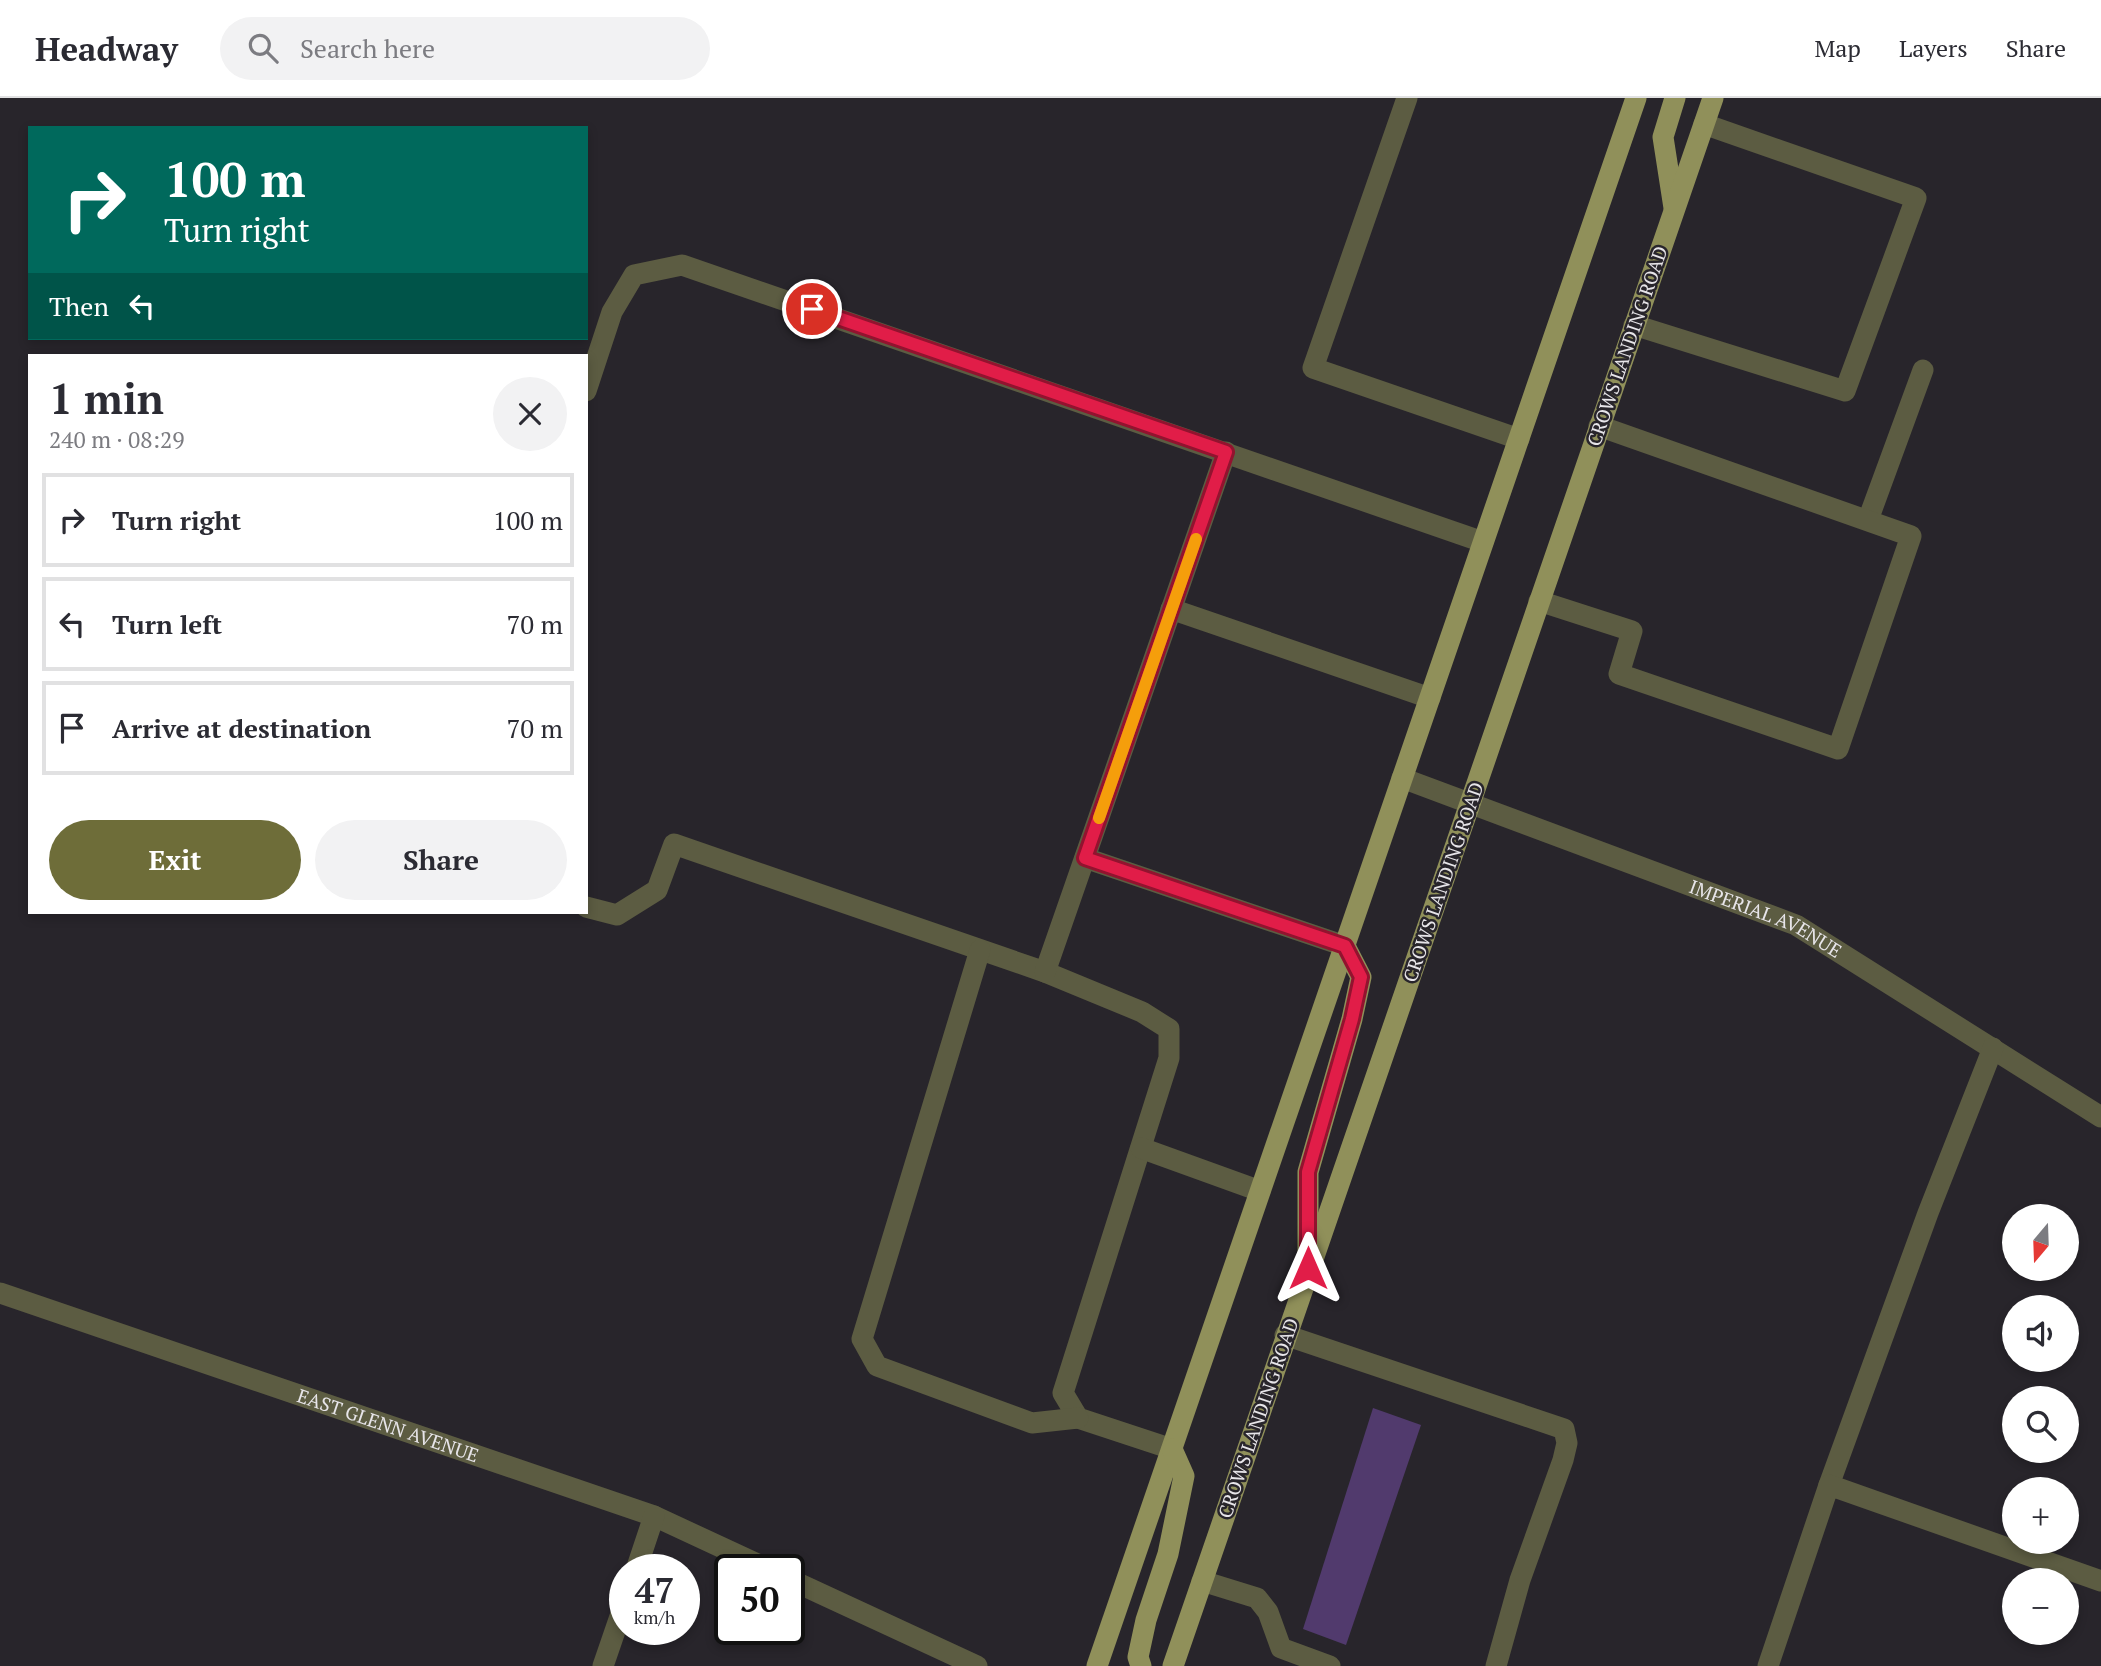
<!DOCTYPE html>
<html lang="en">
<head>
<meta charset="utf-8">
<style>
  body { margin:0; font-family:"PT Serif",serif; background:#f2f2f3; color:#2b2b33; height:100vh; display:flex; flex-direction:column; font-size:26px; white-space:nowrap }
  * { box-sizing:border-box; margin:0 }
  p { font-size:23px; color:#7c7c81 }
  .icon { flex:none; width:38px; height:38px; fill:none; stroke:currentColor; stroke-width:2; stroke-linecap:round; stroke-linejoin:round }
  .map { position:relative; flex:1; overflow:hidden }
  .drawer { position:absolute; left:28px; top:256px; width:560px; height:560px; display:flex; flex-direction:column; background:#fff; border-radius:0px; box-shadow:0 4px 10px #0003 }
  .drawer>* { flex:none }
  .hud { position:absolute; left:28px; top:28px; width:560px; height:214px; border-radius:0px; box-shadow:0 4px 10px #0003; background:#00695c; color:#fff; overflow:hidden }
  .needle { width:46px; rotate:199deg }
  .tools { position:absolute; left:2002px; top:1106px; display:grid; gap:14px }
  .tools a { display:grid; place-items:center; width:77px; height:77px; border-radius:50%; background:#fff; box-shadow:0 4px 10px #0003; font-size:35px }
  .speed { position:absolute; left:609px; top:1456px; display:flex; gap:14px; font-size:35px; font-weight:700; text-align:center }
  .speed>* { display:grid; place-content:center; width:91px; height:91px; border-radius:50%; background:#fff; box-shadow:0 4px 10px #0003; line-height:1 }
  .speed small { font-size:18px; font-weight:400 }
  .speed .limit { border:4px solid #111; border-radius:10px; background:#fff; color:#111 }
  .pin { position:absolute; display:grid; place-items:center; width:60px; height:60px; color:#fff; margin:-30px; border:4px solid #fff; border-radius:50%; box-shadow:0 2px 7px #0007 }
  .me { position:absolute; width:77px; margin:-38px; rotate:0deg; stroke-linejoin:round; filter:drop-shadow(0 0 5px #0008) }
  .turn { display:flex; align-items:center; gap:24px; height:147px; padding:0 21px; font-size:32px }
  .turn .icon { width:91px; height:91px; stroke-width:2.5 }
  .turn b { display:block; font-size:49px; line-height:60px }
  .then { display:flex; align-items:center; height:66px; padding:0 21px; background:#0003; gap:14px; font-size:26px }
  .round { display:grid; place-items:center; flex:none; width:74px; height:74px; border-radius:37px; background:#f2f2f3 }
  .overview { display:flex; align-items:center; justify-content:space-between; height:119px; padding:0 21px }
  h1 { font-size:42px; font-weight:700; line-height:52px }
  .button { display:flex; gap:14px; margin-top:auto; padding:14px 21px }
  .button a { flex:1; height:80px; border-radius:42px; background:#6e6d39; color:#fff; font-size:28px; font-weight:700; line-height:80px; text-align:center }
  .button a+a { background:#f2f2f3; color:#2b2b33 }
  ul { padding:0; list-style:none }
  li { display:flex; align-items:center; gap:21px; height:94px; margin:0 14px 10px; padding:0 7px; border:4px solid #e1e1e2; border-radius:0px }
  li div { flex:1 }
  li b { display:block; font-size:26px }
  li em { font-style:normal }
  header { display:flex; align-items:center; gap:42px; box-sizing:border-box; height:98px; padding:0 35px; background:#fff; border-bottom:2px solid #e1e1e2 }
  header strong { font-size:33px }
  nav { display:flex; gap:38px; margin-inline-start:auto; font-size:24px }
  .search { width:490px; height:63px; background:#f2f2f3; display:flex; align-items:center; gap:18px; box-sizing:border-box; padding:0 24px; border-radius:38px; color:#7c7c81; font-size:26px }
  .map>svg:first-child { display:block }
  .building { fill:#513a6d }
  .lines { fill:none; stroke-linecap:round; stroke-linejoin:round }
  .minor { stroke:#5c5c42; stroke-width:21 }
  .major { stroke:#90905a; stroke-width:21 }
  .route-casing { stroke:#92132f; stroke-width:18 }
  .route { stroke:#e11d48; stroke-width:12 }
  .slow { stroke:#f59e0b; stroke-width:12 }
  .labels { text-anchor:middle; stroke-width:5; stroke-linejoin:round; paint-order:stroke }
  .street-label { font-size:19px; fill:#e7e5e9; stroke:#28252b }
</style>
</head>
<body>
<header>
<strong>Headway</strong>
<div class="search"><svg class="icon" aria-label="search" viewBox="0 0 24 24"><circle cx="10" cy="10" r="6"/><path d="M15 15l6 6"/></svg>Search here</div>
<nav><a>Map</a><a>Layers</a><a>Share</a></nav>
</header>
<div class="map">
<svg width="2101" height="1568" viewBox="0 0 2101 1568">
  <rect width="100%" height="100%" fill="#28252b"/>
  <!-- building -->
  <polygon class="building" points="1373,1310 1421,1327 1346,1547 1303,1531"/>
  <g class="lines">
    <!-- minor -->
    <g class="minor">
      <polyline points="1407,0 1313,270 1519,341"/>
      <polyline points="1634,227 1845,293 1916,100 1704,26"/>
      <polyline points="586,293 612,214 634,177 682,167 1483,444"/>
      <polyline points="1868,422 1923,272"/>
      <polyline points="1539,503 1632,533 1619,576 1838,651 1911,438 1599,328"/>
      <polyline points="1171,511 1430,600"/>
      <path id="s1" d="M1402,680L1796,827L2101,1019"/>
      <polyline points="1085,760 1345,848"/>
      <polyline points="586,809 617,817 657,792 674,746 1045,874 1142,914 1169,931 1169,960 1063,1295 1078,1320 1172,1351"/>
      <polyline points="980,852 862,1241 877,1268 1032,1325 1078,1320"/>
      <polyline points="1045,874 1226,354"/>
      <polyline points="1141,1050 1260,1093"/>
      <path id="s2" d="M0,1195L654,1418L770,1472"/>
      <polyline points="1285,1237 1564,1331 1567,1345 1563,1362 1520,1482 1496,1568"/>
      <polyline points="1829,1387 1928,1115 1993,950"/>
      <polyline points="636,1472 654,1418"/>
      <polyline points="789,1481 977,1568"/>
      <polyline points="1202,1483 1257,1500 1268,1514 1281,1550 1330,1568"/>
      <polyline points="603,1568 625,1504"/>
      <polyline points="1768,1568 1829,1387 2101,1483"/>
    </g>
    <!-- major -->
    <g class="major">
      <polyline points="1674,110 1663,39 1675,0"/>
      <polyline points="1308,1154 1308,1074 1352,921 1361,879 1345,848"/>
      <polyline points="1097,1568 1636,0"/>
      <polyline points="1141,1568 1138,1559 1146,1522 1168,1456 1184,1378 1172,1351"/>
      <polyline points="1173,1568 1713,0"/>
    </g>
  </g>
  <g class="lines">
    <!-- route casing -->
    <g class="route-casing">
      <polyline id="route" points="812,211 1226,354 1085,760 1345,848 1361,879 1352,921 1308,1074 1308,1170"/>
    </g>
    <!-- route -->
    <use href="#route" class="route"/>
    <!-- slow -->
    <polyline class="slow" points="1099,720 1196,441"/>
  </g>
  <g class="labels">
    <!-- street labels -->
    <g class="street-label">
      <text transform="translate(1627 248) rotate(-71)" y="7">CROWS LANDING ROAD</text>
      <text transform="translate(1443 784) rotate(-71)" y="7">CROWS LANDING ROAD</text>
      <text dy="7" stroke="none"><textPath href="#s1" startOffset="390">IMPERIAL AVENUE</textPath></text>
      <text transform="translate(1258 1320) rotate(-71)" y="7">CROWS LANDING ROAD</text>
      <text dy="7" stroke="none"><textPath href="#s2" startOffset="410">EAST GLENN AVENUE</textPath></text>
    </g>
  </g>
</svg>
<div class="tools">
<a><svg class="needle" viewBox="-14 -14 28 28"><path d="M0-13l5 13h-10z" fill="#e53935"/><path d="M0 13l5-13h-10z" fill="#7c7c81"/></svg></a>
<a><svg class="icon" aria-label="sound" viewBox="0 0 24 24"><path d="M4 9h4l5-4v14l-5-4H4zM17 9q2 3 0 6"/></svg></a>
<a><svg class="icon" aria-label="search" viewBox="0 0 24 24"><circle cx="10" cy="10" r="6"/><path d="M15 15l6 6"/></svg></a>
<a>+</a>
<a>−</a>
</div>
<div class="speed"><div>47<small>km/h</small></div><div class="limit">50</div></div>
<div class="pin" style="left:812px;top:211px;background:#d93025"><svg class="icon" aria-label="arrive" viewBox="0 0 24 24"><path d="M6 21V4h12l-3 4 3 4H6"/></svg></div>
<svg class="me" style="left:1308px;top:1170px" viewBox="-20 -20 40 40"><path d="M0-17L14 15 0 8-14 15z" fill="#e11d48" stroke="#fff" stroke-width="4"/></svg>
<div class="hud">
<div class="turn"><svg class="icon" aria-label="right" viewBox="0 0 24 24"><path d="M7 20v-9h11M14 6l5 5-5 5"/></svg><div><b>100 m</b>Turn right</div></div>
<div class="then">Then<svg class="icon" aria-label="left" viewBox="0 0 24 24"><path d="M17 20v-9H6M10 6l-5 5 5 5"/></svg></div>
</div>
<section class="drawer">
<div class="overview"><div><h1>1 min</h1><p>240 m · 08:29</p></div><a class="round"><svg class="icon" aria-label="close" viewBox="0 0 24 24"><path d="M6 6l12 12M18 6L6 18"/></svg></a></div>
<ul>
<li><svg class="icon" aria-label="right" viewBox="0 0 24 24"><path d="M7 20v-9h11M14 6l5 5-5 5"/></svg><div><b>Turn right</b></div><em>100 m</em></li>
<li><svg class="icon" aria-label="left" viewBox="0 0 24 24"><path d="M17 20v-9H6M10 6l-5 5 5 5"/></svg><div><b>Turn left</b></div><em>70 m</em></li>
<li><svg class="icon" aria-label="arrive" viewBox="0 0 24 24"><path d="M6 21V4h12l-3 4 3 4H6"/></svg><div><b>Arrive at destination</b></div><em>70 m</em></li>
</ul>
<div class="button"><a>Exit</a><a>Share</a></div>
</section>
</div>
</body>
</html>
